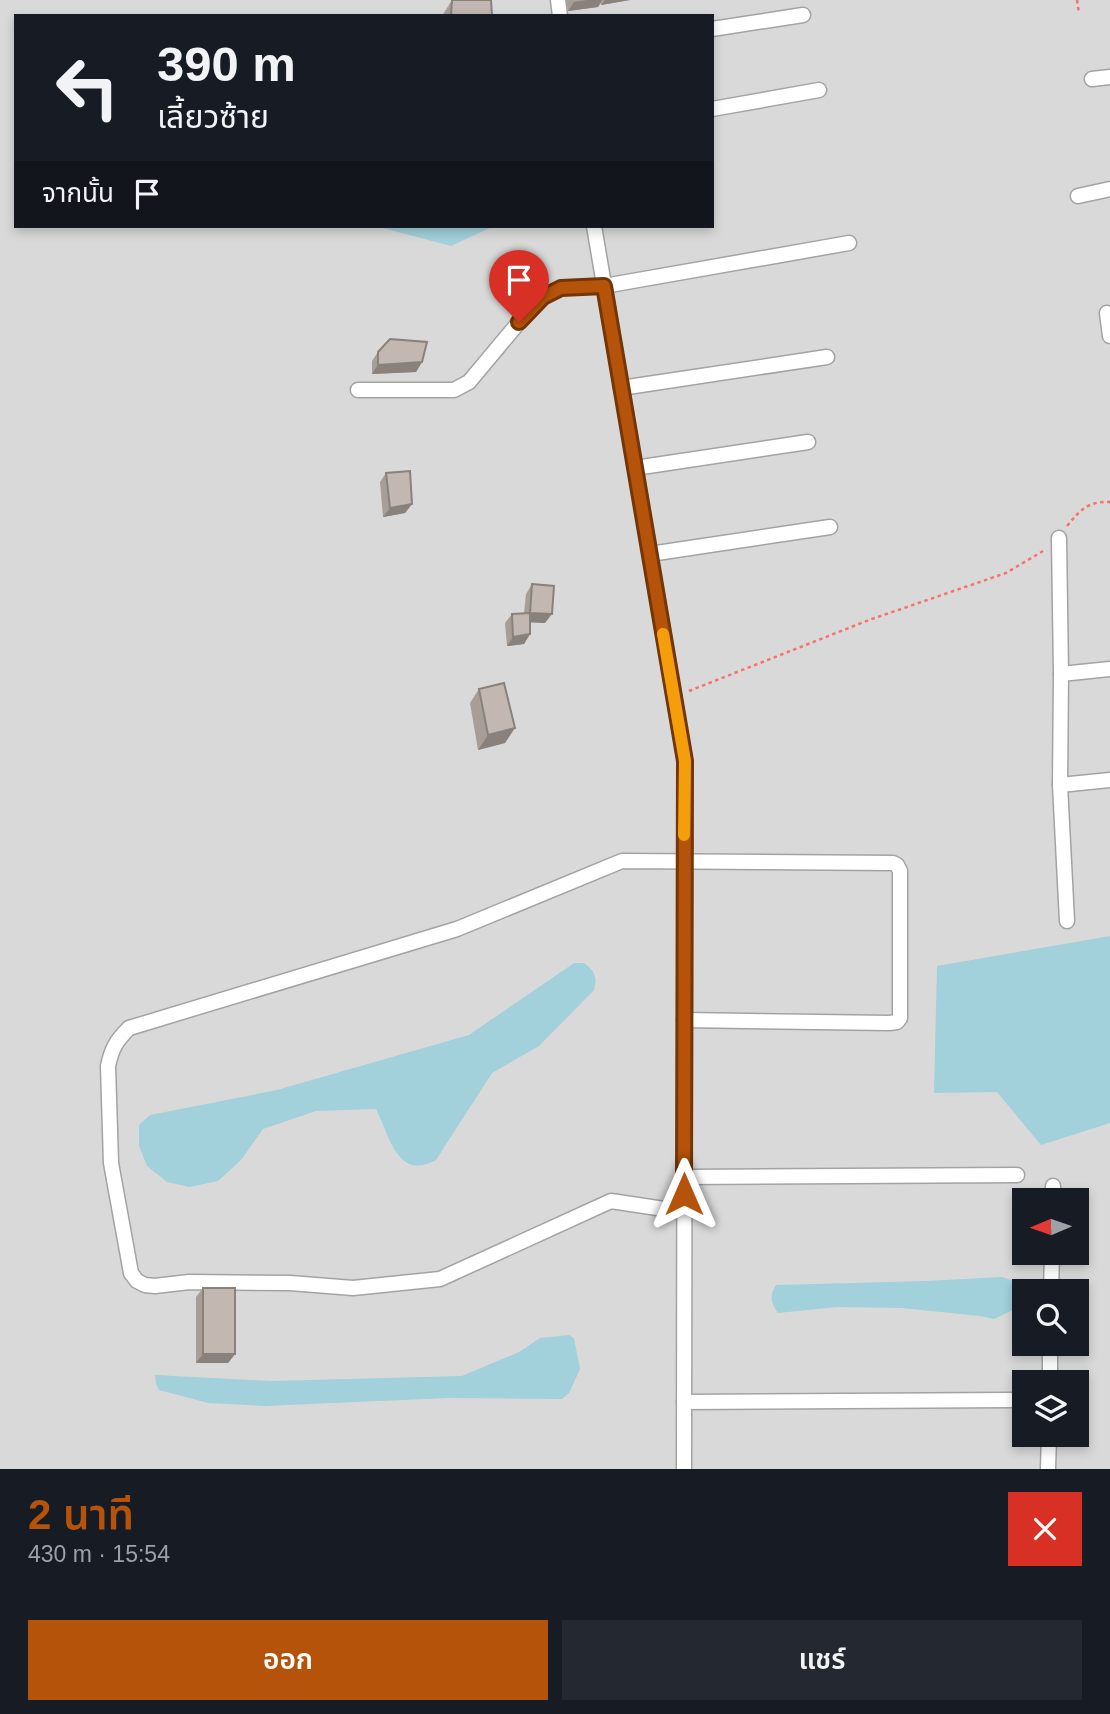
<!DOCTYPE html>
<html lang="th">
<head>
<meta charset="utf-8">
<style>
  body { margin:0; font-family:Helvetica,"Noto Sans Thai",sans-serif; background:#242831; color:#f1f3f6; height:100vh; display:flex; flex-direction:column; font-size:26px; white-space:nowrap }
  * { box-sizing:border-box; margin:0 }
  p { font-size:23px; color:#9ea1a6 }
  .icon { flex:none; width:38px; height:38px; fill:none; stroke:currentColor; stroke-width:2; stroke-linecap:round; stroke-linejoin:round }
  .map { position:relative; height:1469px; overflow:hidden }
  .sheet { display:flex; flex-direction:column; background:#171b24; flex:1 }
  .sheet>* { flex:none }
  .hud { position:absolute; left:14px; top:14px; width:700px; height:214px; border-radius:0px; box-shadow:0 4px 10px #0003; background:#171b24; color:#f1f3f6; overflow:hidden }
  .needle { width:46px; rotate:268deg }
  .fabs { position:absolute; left:1012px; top:1188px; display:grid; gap:14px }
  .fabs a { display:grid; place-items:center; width:77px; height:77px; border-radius:0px; background:#171b24; box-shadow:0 4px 10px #0003; font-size:35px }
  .pin { position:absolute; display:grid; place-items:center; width:60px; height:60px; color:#fff; margin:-72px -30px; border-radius:50% 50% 50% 0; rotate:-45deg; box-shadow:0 0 7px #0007 }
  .pin .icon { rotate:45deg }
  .me { position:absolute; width:77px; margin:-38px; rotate:0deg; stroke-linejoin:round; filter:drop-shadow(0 0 5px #0008) }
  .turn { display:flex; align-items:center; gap:24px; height:147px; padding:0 28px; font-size:32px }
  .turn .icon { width:91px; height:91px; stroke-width:2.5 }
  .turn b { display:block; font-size:49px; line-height:60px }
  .then { display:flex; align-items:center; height:66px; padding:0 28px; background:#0003; gap:14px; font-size:26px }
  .round { display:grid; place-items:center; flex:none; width:74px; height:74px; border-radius:0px; background:#242831 }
  .headline { display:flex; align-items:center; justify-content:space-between; height:119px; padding:0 28px }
  h1 { font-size:42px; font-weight:600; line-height:52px; color:#b45309 }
  .button { display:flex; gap:14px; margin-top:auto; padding:14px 28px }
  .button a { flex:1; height:80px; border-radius:0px; background:#b45309; color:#fff; font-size:28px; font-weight:600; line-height:80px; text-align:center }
  .button a+a { background:#242831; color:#f1f3f6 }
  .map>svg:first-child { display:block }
  .residential { fill:#dad9d9; fill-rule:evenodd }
  .water { fill:#a2d0db }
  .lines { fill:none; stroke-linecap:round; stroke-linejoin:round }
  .street-casing { stroke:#a3a3a3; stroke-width:17 }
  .path { stroke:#f77269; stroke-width:2.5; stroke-dasharray:3.5 3.5; stroke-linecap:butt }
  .street { stroke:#fff; stroke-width:14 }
  .wall { fill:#a79e98 }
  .shaded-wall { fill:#88817c }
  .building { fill:#c2b8b1; stroke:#88817c; stroke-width:2 }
  .route-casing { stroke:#753606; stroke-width:18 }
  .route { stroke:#b45309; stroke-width:12 }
  .slow { stroke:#f59e0b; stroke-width:12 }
</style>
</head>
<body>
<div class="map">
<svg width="1110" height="1469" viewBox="0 0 1110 1469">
  <rect width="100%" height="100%" fill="#ede9e2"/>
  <!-- residential -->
  <path class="residential" d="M0,0H1110V1469H0ZM16,16H712V226H16ZM1024,1200H1076V1253H1024ZM1024,1292H1076V1344H1024ZM1024,1382H1076V1435H1024Z"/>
  <!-- water -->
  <g class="water">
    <polygon points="375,226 494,226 451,246"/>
    <polygon points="1110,936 1110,1123 1041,1145 997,1092 934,1093 937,966"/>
    <path d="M574,963H584C594,970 598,977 594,990L539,1046L492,1073L436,1160C397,1182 389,1134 376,1109L316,1111L263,1129L241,1160L218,1181L189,1187L167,1182L147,1166L139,1146V1125L150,1115L277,1090L469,1035Z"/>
    <path d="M1002,1277L1014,1281L1019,1291L1017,1304L1013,1310L994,1319L980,1316L902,1308L837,1307L778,1313C771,1304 769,1296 776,1285L926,1281Z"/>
    <polygon points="569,1335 574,1338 580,1369 569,1393 562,1399 448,1398 265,1406 208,1403 159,1390 156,1384 155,1375 271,1381 462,1376 519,1352 540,1338"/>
  </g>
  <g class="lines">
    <!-- street casing -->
    <g class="street-casing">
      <g id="street">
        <polyline points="558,0 560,16"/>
        <polyline points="712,29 803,15"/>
        <polyline points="1092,79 1110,77"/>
        <polyline points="712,109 819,90"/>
        <polyline points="1078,196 1110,189"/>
        <polyline points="594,226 685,761 684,1469"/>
        <polyline points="1107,313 1110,336"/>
        <polyline points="621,388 827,357"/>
        <polyline points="358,390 454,390 469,382 530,309 543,297 561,288 604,286 849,243"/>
        <polyline points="635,468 808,442"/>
        <polyline points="1059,538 1061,674 1060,785 1067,921"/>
        <polyline points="650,554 830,527"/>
        <polyline points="1061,674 1110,669"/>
        <polyline points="1060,785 1110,780"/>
        <path d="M684,1020L889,1023L897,1022L900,1018V871L897,865L893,863L622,861L457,929L129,1028C116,1041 112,1048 108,1066L111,1163L131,1273L137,1281L145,1285L155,1286L189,1282L290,1283L353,1288L440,1279L611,1201L684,1212"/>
        <polyline points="684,1177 1017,1175"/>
        <polyline points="1053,1200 1053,1186"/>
        <polyline points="1051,1292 1052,1253"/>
        <polyline points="1050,1382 1050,1344"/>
        <polyline points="684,1402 1011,1400"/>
        <polyline points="1048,1469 1049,1435"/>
      </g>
    </g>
    <!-- path -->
    <g class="path">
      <polyline points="1077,0 1079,13"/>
      <path d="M1067,526C1080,510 1088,501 1110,502"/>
      <polyline points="689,691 869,620 1006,573 1043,551"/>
    </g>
    <!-- street -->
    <use href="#street" class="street"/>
  </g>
  <!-- wall -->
  <g class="wall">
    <polygon points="452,0 492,16 442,16"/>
    <polygon points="566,0 630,0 601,5 601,3 598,7 568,11"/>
    <polygon points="378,352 422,362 416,372 372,374 372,361"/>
    <polygon points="386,473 412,504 405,513 383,517 380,482"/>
    <polygon points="532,584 545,623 530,622 530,634 524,644 507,646 505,623 512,614 524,613 526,594"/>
    <polygon points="479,689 505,743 478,750 470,703"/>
    <polygon points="203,1288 235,1354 228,1363 196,1363 196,1297"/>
  </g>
  <!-- shaded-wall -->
  <g class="shaded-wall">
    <polygon points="587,0 602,0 598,7 568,11 574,2"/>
    <polygon points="605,0 630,0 601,5"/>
    <polygon points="422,362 416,372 372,374 378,365"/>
    <polygon points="412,504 405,513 383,517 390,508"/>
    <polygon points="530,613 552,614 545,623 523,622"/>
    <polygon points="530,634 524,644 507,646 513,637"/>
    <polygon points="515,728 505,743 478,750 488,735"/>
    <polygon points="203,1354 235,1354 228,1363 196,1363"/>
  </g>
  <!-- building -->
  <g class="building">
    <polygon points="452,0 491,0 492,16 451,16"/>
    <polygon points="390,339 427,342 422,362 378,365 378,352"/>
    <polygon points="410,471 412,504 390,508 386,473"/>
    <polygon points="532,584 554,586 552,614 530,613"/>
    <polygon points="530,613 530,634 513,637 512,614"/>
    <polygon points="504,683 515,728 488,735 479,689"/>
    <rect x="203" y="1288" width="32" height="66"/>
  </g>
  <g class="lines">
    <!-- route casing -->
    <g class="route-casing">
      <polyline id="route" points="519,322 543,297 561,288 604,286 685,761 684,1194"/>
    </g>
    <!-- route -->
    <use href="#route" class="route"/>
    <!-- slow -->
    <polyline class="slow" points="663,634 685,761 684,835"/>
  </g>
</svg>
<div class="fabs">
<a><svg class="needle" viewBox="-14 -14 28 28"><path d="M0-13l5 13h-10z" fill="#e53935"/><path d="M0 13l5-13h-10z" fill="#9ea1a6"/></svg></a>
<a><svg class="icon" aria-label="search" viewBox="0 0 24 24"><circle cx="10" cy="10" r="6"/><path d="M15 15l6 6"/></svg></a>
<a><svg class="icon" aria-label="layers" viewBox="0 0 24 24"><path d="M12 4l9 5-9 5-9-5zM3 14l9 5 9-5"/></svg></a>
</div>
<div class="pin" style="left:519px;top:322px;background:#d93025"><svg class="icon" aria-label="arrive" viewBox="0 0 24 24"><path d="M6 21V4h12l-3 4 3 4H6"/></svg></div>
<svg class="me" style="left:684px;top:1194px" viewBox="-20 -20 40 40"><path d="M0-17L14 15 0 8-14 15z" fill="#b45309" stroke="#fff" stroke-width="4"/></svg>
<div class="hud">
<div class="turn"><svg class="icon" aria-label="left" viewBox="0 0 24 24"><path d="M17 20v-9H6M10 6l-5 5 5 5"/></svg><div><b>390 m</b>เลี้ยวซ้าย</div></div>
<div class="then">จากนั้น<svg class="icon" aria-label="arrive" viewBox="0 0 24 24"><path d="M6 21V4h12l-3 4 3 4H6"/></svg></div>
</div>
</div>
<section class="sheet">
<div class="headline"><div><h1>2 นาที</h1><p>430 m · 15:54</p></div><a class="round" style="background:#d93025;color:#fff"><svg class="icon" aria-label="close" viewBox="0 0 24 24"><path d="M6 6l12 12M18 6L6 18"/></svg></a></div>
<div class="button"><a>ออก</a><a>แชร์</a></div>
</section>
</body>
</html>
